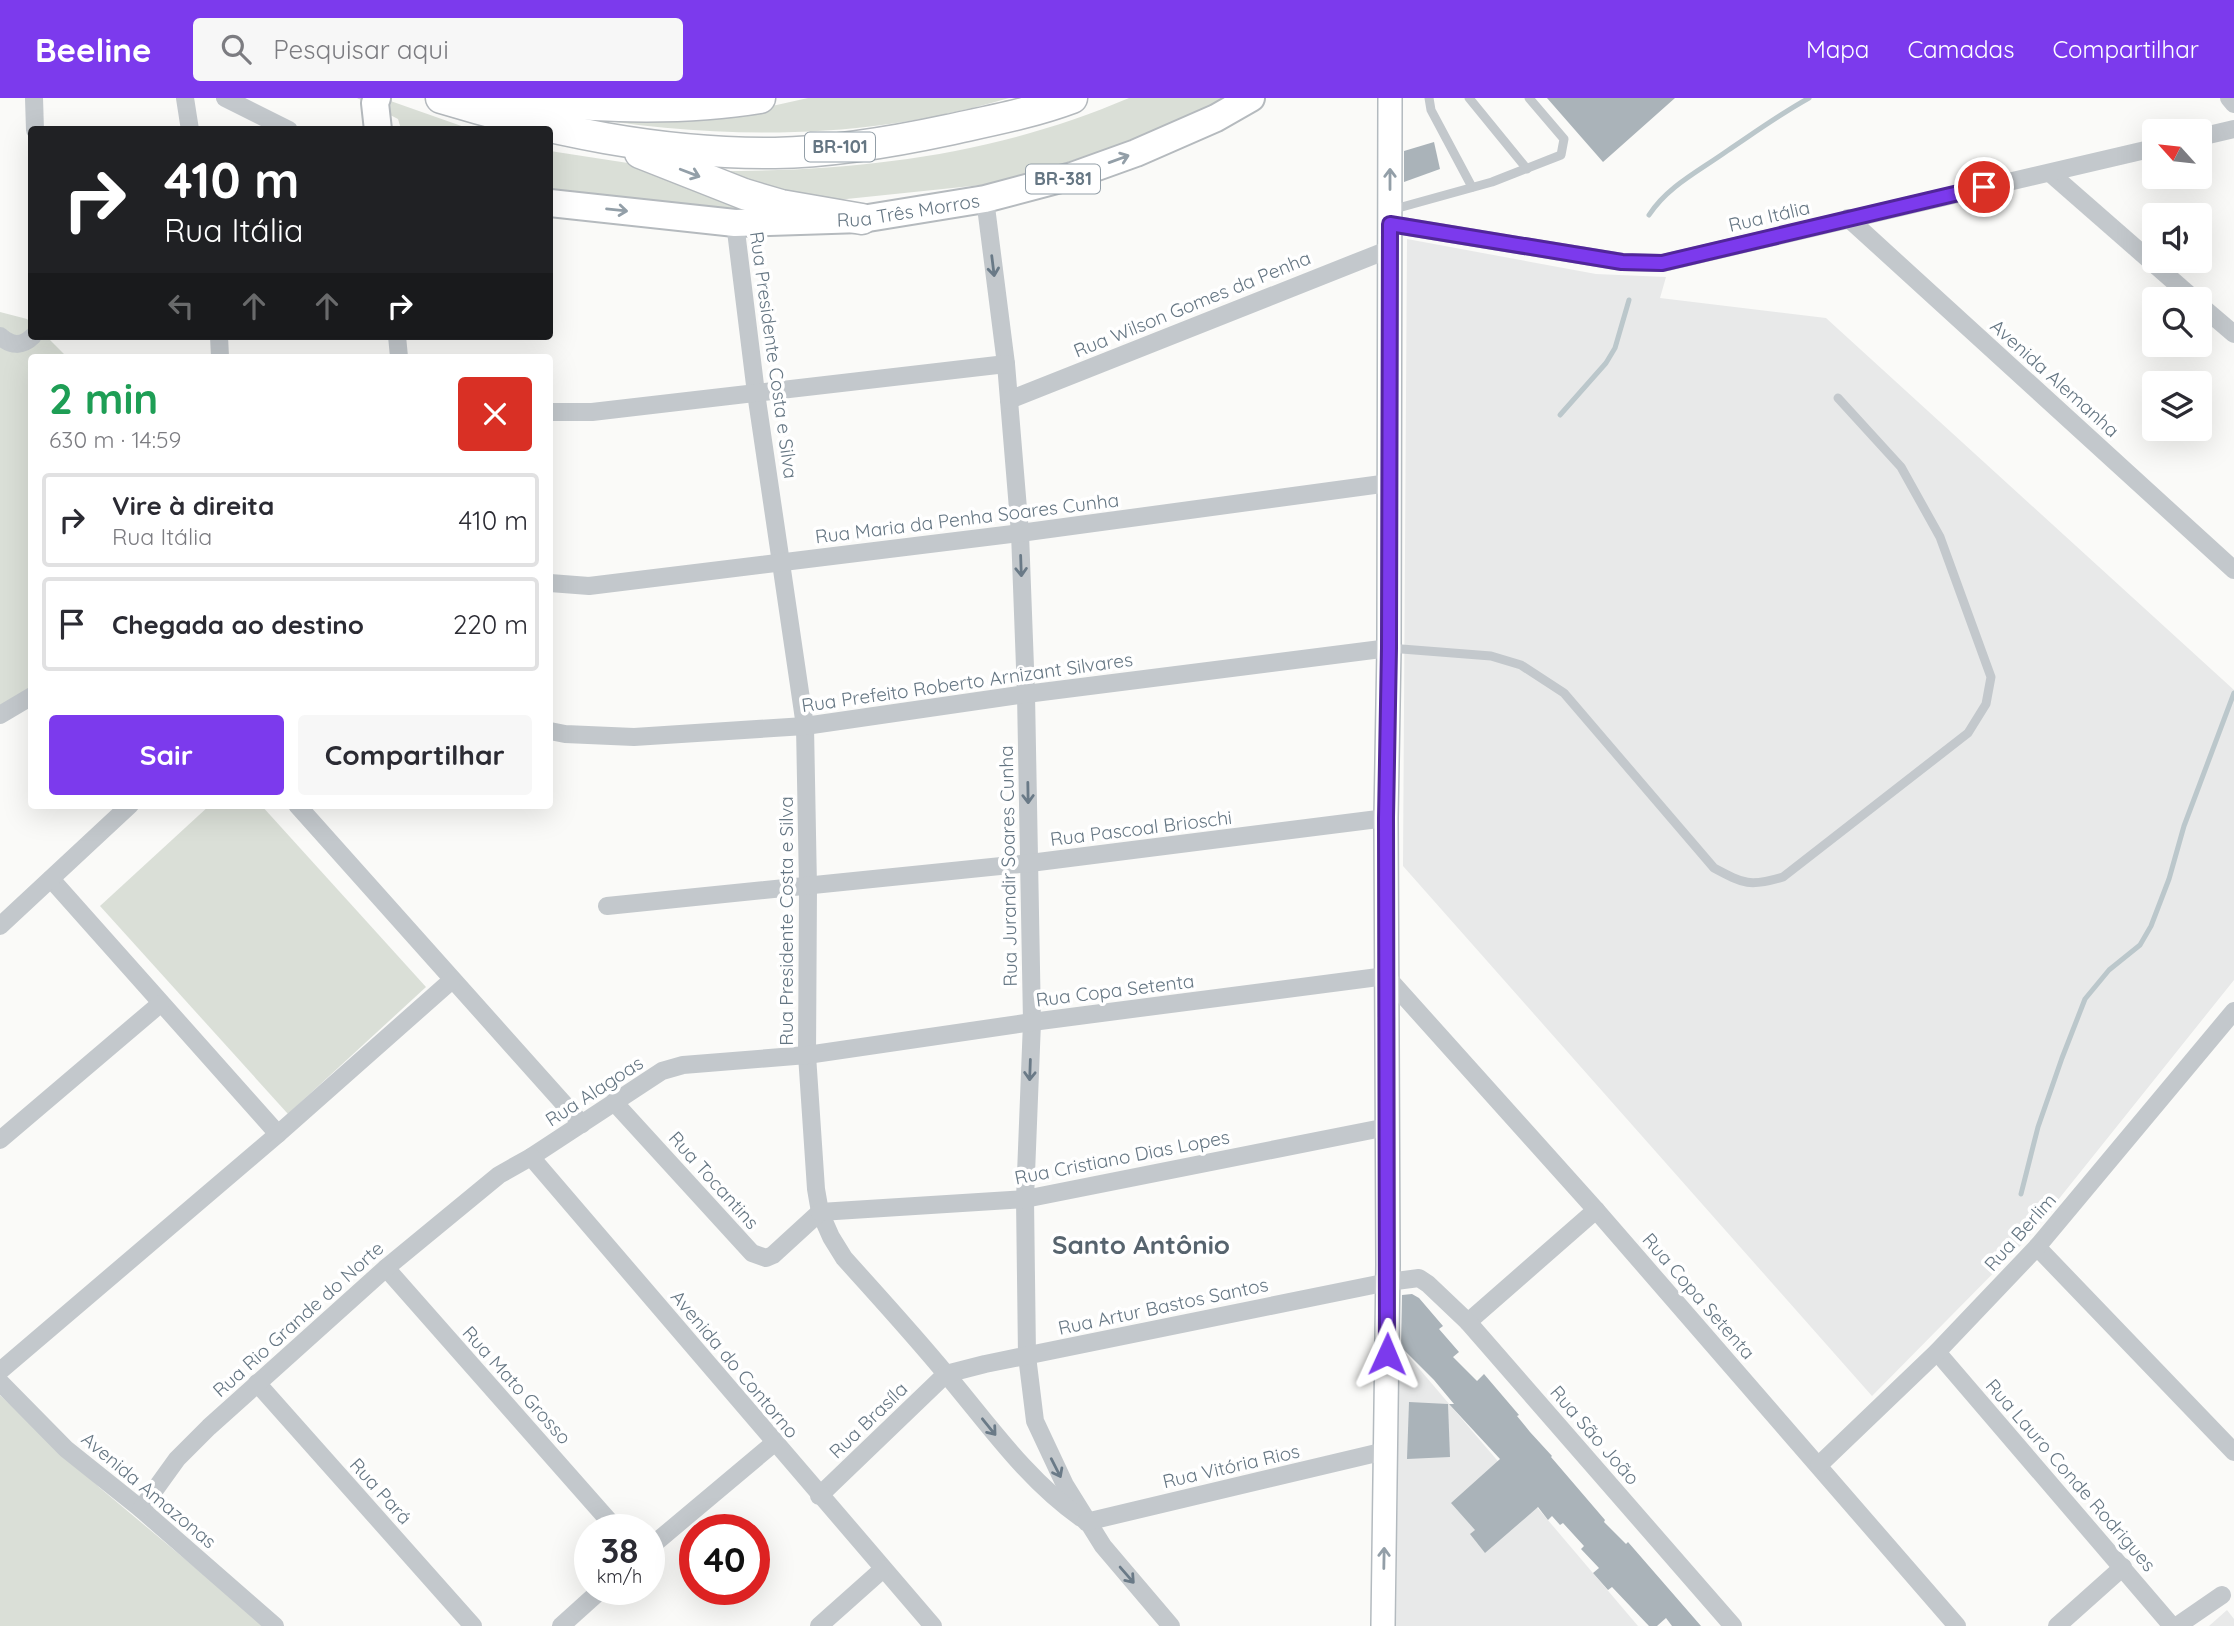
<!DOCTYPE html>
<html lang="pt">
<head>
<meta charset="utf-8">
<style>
  body { margin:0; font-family:Quicksand,sans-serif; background:#f7f7f7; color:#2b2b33; height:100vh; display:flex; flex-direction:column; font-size:26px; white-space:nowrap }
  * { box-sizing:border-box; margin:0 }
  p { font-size:23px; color:#7c7c81 }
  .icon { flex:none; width:38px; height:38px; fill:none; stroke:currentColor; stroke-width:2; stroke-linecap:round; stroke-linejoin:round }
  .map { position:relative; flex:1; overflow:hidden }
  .panel { position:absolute; left:28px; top:256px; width:525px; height:455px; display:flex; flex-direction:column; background:#fff; border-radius:7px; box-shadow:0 7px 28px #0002 }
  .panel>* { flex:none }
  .guide { position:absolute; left:28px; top:28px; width:525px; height:214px; border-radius:7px; box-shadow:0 7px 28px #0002; background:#202124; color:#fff; overflow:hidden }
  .needle { width:46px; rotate:297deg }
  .fabs { position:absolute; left:2142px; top:21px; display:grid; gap:14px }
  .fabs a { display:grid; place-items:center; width:70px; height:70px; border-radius:7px; background:#fff; box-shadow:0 7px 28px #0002; font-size:35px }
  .speed { position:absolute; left:574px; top:1416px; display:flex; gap:14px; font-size:35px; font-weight:700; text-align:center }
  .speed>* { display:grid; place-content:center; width:91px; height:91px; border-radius:50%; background:#fff; box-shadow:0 7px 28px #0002; line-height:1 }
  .speed small { font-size:18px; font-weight:400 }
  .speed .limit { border:10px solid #d22; background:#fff; color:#111 }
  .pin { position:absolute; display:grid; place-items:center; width:60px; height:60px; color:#fff; margin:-30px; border:4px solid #fff; border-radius:50%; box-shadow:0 2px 7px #0007 }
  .me { position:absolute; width:77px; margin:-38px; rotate:1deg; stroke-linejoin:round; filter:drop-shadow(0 0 5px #0008) }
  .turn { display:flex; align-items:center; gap:24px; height:147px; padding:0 21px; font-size:32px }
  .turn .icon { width:91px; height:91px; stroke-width:2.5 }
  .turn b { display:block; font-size:49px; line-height:60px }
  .lanes { display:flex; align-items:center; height:66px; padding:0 21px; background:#0003; justify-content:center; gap:35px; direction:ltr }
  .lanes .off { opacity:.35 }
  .round { display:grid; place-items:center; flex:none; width:74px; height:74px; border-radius:7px; background:#f7f7f7 }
  .summary { display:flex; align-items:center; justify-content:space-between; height:119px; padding:0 21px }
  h1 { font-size:42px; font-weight:700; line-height:52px; color:#1e9e55 }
  .action { display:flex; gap:14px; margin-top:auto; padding:14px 21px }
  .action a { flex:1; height:80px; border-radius:7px; background:#7c3aed; color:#fff; font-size:28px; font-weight:700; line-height:80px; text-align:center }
  .action a+a { background:#f7f7f7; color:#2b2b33 }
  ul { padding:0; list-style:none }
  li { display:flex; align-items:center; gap:21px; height:94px; margin:0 14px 10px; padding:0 7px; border:4px solid #e1e1e2; border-radius:7px }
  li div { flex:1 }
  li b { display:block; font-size:26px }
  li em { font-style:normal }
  header { display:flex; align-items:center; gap:42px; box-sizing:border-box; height:98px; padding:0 35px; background:#7c3aed; color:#fff }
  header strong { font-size:33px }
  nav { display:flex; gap:38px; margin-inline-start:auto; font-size:24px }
  .search { width:490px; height:63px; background:#f7f7f7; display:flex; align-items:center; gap:18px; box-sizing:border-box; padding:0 24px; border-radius:7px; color:#7c7c81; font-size:26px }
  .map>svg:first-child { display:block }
  .built { fill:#e8e9e9 }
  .green { fill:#dadfd7 }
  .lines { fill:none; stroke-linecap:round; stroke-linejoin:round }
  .stream { stroke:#bbc7cb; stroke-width:5 }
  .building { fill:#aab3b9 }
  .secondary-casing { stroke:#b3babf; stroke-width:26 }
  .primary-casing { stroke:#b5babe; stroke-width:30 }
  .highway-casing { stroke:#b4b9bd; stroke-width:33 }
  .lane { stroke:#c3c8cc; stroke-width:9 }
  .street { stroke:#c3c8cc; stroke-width:18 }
  .secondary { stroke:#fff; stroke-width:23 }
  .primary { stroke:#fff; stroke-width:26 }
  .highway { stroke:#fff; stroke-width:30 }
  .oneway { stroke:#939fa8 }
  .oneway2 { stroke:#6a7a87 }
  .route-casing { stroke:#51269a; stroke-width:18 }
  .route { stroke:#7c3aed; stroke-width:12 }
  .labels { text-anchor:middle; stroke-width:7; stroke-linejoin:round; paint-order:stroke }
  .shield { fill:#fff; stroke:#939fa8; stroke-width:2 }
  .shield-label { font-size:18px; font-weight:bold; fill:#657683 }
  .street-label { font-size:19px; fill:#657683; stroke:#fff }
  .district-label { font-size:26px; font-weight:bold; fill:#57646e; stroke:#fff }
</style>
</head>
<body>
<header>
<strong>Beeline</strong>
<div class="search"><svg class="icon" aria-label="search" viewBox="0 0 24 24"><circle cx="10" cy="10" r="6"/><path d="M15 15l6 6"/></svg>Pesquisar aqui</div>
<nav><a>Mapa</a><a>Camadas</a><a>Compartilhar</a></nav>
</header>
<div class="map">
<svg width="2234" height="1528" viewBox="0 0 2234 1528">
  <rect width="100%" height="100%" fill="#fafaf8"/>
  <!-- built -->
  <g class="built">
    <polygon points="1407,141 1596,176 1666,179 1660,200 1826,220 2234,592 2234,882 2026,1142 1872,1298 1403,768"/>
    <polygon points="1399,1247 1638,1528 1396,1528"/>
    <polygon points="2227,1512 2234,1521 2234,1528 2209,1528"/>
  </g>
  <!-- green -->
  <g class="green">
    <polygon points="357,0 382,0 470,31 401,31 398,21"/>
    <path d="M808,0H1009C867,43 712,43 568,16L754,12Z"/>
    <path d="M1129,0H1227L1183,22L1129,44L1028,77L991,86L837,102L799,103L703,73C852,74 991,59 1129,0Z"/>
    <polygon points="550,53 641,67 762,113 717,113 550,94"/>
    <polygon points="0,214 27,221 31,225 32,238 46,238 67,259 32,259 31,591 0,609"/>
    <polygon points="210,707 261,707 426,889 288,1016 100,808"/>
    <polygon points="0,1297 100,1390 265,1528 0,1528"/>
  </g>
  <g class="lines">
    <!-- stream -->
    <g class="stream">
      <path d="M1649,117C1668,88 1699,73 1727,53C1754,35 1780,16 1809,0"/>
      <polyline points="1560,317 1606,265 1615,250 1629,202"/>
      <polyline points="2021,1096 2038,1029 2062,960 2085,901 2109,872 2140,847 2151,828 2169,781 2184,728 2234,595"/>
    </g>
  </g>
  <!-- building -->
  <g class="building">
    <polygon points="1547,0 1675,0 1603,64"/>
    <polygon points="1434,44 1440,71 1404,84 1404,53"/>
    <polygon points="1412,1196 1419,1200 1443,1228 1439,1231 1459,1254 1453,1259 1477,1283 1484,1276 1519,1317 1517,1318 1530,1334 1552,1358 1551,1359 1605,1422 1604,1424 1626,1446 1628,1444 1701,1528 1672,1528 1666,1520 1657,1528 1649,1528 1612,1489 1608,1492 1593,1475 1599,1470 1581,1451 1584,1448 1563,1425 1560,1427 1552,1418 1548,1422 1538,1409 1485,1455 1470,1436 1475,1432 1451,1405 1500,1361 1449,1306 1454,1306 1434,1282 1401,1249 1402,1197"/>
    <polygon points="1409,1304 1448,1306 1450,1359 1407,1361"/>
  </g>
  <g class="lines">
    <!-- secondary casing -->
    <g class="secondary-casing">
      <polyline id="secondary" points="1383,1528 1388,1167 1386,720 1389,550 1390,0"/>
    </g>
    <!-- primary casing -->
    <g class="primary-casing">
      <g id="primary">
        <polyline points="377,0 375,5 378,32"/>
        <path id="s1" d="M550,105L735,125L862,121L985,101L1072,78L1136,55L1216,20L1251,0"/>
      </g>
    </g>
    <!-- highway casing -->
    <g class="highway-casing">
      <g id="highway">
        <path d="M441,0C550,33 660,56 775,55C833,54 892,44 948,32C989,23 1032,15 1072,0"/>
        <path d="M488,0C579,7 670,15 760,0"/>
        <polyline points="640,55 744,96 781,107 862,121"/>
      </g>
    </g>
    <!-- lane -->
    <g class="lane">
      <polyline points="1429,0 1431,12 1472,89"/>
      <polyline points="1469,0 1527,71"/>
      <polyline points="1391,112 1492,84 1561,57 1564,41 1529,0"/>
      <path d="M1389,550L1491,558L1521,567L1564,595L1714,770C1744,786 1750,789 1783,779L1968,635L1986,606L1991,579L1940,439L1901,369L1838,300"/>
    </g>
    <!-- street -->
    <g class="street">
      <polyline points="34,0 35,32"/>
      <polyline points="185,0 190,32"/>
      <polyline points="225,0 289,32"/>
      <polyline points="2229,0 2234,6"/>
      <polyline points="2200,39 2234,31"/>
      <polyline points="2050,75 2194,201"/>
      <polyline points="985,101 1006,266 1020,435 1026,596 1032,924 1025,1101 1027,1258 1035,1323 1065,1387 1103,1448 1171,1528"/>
      <polyline points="1848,120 2234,472"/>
      <path d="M735,125L756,295L805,628L808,789L807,957L816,1091L820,1114L831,1139L844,1160C878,1198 913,1236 946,1276C989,1327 1026,1381 1081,1420"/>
      <polyline points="1390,126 1622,164 1663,165 2154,50"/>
      <polyline points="2200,207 2234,236"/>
      <path d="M0,238C11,248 22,249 33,238"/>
      <polyline points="219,238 220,259"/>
      <polyline points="397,238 399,259"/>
      <polyline points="1009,302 1390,151"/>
      <polyline points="550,314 592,314 1006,266"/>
      <polyline points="550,485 589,488 1020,435 1389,385"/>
      <polyline points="0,617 32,598"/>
      <polyline points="550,633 565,636 634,639 805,628 1026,596 1389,550"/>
      <polyline points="297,707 582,1026"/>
      <polyline points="51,781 278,1036"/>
      <polyline points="607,808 1030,765 1386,720"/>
      <polyline points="0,828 130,707"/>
      <polyline points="614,1004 752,1155 766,1160 773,1157 820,1114"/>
      <polyline points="0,1042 160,906"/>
      <polyline points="531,1059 662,973 683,967 807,957 1032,924 1386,878 1596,1112 1957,1528"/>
      <polyline points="820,1114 1025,1101 1387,1029"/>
      <polyline points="2037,1149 2234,1354"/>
      <polyline points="386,1170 617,1432"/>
      <polyline points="1468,1224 1596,1112"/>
      <polyline points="1937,1254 2172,1528"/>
      <polyline points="0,1273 278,1036 452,882"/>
      <polyline points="0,1284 66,1351 141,1411 275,1528"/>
      <polyline points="257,1285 473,1528"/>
      <polyline points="1819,1367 1937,1254 2037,1149 2234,913"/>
      <polyline points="819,1398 946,1276 985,1266 1388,1184 1419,1180 1428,1186 1468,1224 1733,1528"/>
      <polyline points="141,1411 177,1361 209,1329 386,1170 499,1077 531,1059 933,1528"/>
      <polyline points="1086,1424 1385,1353"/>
      <polyline points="649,1450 774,1345"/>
      <polyline points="561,1528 602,1491"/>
      <polyline points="819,1528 883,1471"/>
      <polyline points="2057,1528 2123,1469"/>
      <polyline points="2177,1528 2222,1497"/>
    </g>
    <!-- secondary -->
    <use href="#secondary" class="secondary"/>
    <!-- primary -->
    <use href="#primary" class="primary"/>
    <!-- highway -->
    <use href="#highway" class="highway"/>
  </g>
  <!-- one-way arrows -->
  <defs><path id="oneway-shaft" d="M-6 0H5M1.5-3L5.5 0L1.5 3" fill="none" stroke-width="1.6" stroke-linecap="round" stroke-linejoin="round" transform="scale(1.75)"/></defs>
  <g class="oneway">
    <use href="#oneway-shaft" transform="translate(1119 61) rotate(-20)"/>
    <use href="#oneway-shaft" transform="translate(690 75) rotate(21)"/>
    <use href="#oneway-shaft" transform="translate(1390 81) rotate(-90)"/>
    <use href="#oneway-shaft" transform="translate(617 112) rotate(6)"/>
    <use href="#oneway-shaft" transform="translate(1384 1460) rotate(-89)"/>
  </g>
  <g class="oneway2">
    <use href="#oneway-shaft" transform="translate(993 168) rotate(83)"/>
    <use href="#oneway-shaft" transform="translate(1021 468) rotate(88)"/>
    <use href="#oneway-shaft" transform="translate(1028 695) rotate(89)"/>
    <use href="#oneway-shaft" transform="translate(1030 972) rotate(92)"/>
    <use href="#oneway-shaft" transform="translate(989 1329) rotate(51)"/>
    <use href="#oneway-shaft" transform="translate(1056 1370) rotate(63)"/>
    <use href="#oneway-shaft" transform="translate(1127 1477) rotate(49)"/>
  </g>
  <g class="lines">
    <!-- route casing -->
    <g class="route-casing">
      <polyline id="route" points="1387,1256 1386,720 1389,550 1390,126 1622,164 1662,165 1984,89"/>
    </g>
    <!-- route -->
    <use href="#route" class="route"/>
  </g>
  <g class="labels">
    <!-- shield labels -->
    <g class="shield">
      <rect x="805" y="34.5" width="70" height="29" rx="5"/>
      <rect x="1026" y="66.5" width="74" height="29" rx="5"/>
    </g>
    <g class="shield-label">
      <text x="840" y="55">BR-101</text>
      <text x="1063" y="87">BR-381</text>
    </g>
    <!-- street labels -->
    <g class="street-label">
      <text dy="7" stroke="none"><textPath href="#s1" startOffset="360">Rua Três Morros</textPath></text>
      <text transform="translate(1769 118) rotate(-13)" y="7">Rua Itália</text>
      <text transform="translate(1192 206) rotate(-22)" y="7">Rua Wilson Gomes da Penha</text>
      <text transform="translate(774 257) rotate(82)" y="7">Rua Presidente Costa e Silva</text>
      <text transform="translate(2055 280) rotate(42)" y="7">Avenida Alemanha</text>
      <text transform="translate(967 420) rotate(-7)" y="7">Rua Maria da Penha Soares Cunha</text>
      <text transform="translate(967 584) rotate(-8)" y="7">Rua Prefeito Roberto Arnizant Silvares</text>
      <text transform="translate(1141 730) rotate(-7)" y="7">Rua Pascoal Brioschi</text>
      <text transform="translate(1008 768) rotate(-91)" y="7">Rua Jurandir Soares Cunha</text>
      <text transform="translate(786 823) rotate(-90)" y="7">Rua Presidente Costa e Silva</text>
      <text transform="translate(1115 892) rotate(-7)" y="7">Rua Copa Setenta</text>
      <text transform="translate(594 993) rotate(-33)" y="7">Rua Alagoas</text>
      <text transform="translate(1122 1059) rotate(-11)" y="7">Rua Cristiano Dias Lopes</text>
      <text transform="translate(714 1082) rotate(48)" y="7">Rua Tocantins</text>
      <text transform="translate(2020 1134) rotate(-48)" y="7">Rua Berlim</text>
      <text transform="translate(1699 1198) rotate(49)" y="7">Rua Copa Setenta</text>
      <text transform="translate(1163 1208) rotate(-12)" y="7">Rua Artur Bastos Santos</text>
      <text transform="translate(298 1221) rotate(-42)" y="7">Rua Rio Grande do Norte</text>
      <text transform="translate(735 1266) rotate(50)" y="7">Avenida do Contorno</text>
      <text transform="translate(517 1287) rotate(48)" y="7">Rua Mato Grosso</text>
      <text transform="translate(868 1322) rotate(-44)" y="7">Rua Brasíla</text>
      <text transform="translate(1595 1337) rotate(49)" y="7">Rua São João</text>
      <text transform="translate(1231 1368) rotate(-13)" y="7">Rua Vitória Rios</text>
      <text transform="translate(2071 1377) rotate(49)" y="7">Rua Lauro Conde Rodrigues</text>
      <text transform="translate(149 1392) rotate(40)" y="7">Avenida Amazonas</text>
      <text transform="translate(381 1393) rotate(48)" y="7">Rua Pará</text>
    </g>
    <!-- district labels -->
    <g class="district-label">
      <text x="1141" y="1156">Santo Antônio</text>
    </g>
  </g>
</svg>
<div class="fabs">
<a><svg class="needle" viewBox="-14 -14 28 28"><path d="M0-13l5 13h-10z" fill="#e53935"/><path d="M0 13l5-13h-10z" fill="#7c7c81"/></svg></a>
<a><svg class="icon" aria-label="sound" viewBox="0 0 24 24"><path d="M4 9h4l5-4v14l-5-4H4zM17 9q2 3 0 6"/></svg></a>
<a><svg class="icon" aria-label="search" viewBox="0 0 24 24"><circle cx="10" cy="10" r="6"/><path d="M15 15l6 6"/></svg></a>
<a><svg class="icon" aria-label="layers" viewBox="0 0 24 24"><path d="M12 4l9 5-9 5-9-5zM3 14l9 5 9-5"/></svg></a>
</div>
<div class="speed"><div>38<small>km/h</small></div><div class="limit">40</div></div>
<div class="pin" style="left:1984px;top:89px;background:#d93025"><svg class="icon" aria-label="arrive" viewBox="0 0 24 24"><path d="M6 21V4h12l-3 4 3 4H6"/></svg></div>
<svg class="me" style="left:1387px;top:1256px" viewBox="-20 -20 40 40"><path d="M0-17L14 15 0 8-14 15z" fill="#7c3aed" stroke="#fff" stroke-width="4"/></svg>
<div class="guide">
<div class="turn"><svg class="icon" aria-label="right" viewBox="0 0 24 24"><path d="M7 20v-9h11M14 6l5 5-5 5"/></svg><div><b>410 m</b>Rua Itália</div></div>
<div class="lanes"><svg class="icon off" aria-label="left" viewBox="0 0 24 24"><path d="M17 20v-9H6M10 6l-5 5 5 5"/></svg><svg class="icon off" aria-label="ahead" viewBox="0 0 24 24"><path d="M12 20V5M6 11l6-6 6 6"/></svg><svg class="icon off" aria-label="ahead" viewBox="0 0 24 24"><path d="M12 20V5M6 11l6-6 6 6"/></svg><svg class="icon" aria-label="right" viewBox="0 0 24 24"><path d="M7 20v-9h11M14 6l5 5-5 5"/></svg></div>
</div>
<section class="panel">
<div class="summary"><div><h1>2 min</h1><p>630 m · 14:59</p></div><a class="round" style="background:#d93025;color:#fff"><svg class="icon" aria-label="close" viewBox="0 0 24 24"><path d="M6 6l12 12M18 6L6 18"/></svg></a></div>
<ul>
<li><svg class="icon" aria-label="right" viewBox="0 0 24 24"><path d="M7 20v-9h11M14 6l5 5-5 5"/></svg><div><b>Vire à direita</b><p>Rua Itália</p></div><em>410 m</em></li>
<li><svg class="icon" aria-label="arrive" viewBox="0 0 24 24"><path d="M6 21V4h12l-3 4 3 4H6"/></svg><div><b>Chegada ao destino</b></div><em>220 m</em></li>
</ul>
<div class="action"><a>Sair</a><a>Compartilhar</a></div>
</section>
</div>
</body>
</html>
